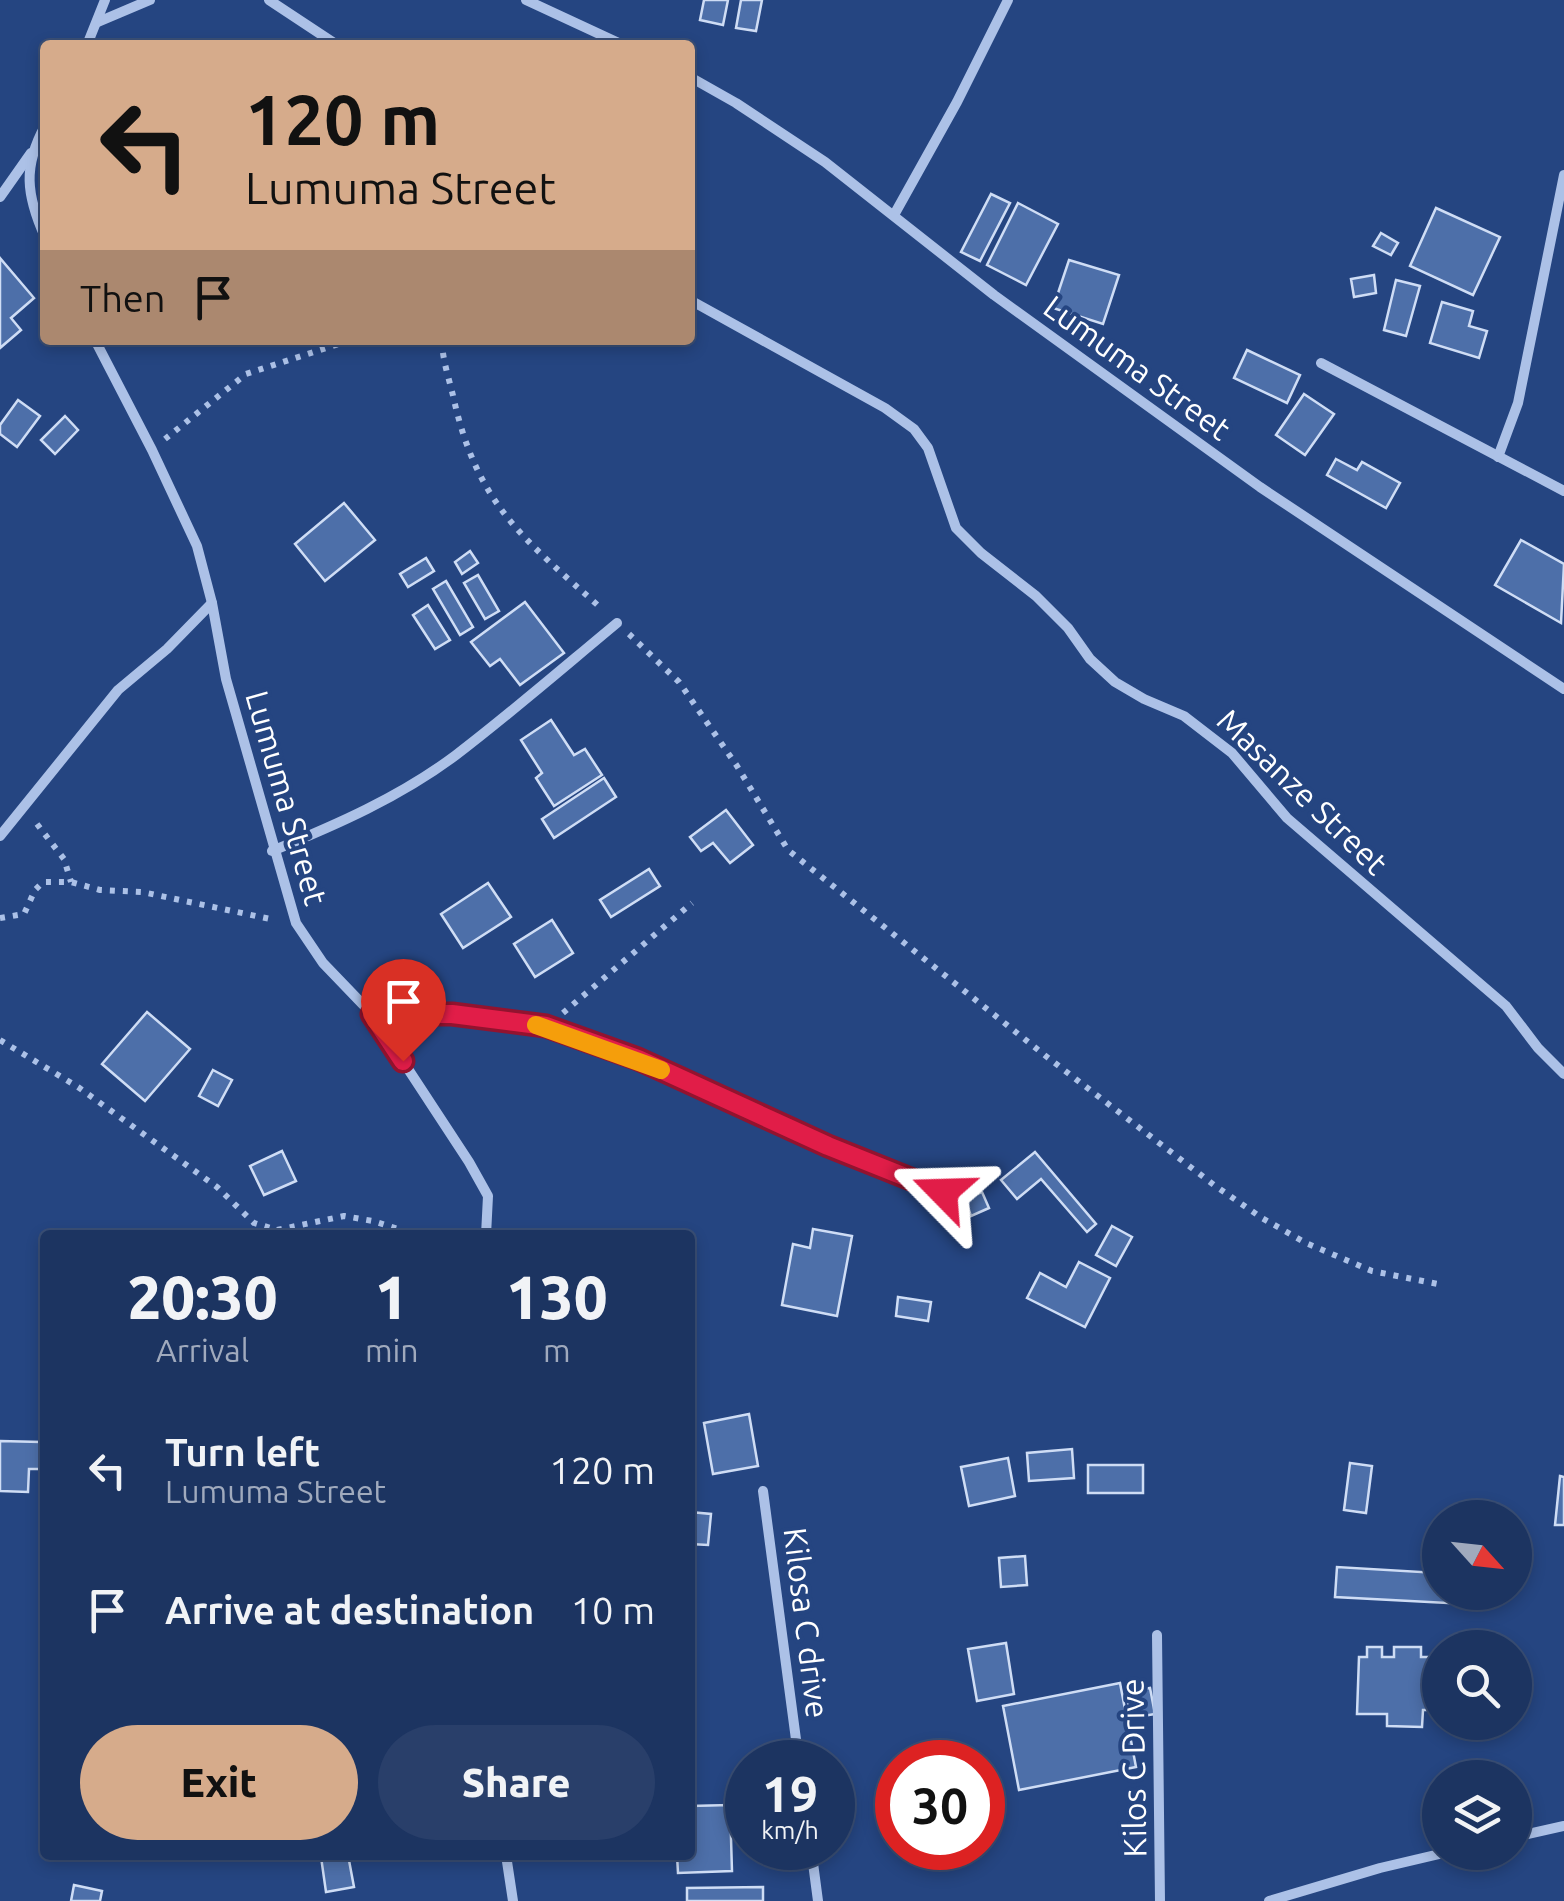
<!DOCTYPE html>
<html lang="en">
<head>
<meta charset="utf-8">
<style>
  body { margin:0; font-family:Ubuntu,sans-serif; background:#293f6a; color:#f1f3f6; height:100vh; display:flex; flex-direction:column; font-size:38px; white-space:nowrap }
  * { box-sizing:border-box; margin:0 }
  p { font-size:32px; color:#a0aabd }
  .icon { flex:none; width:55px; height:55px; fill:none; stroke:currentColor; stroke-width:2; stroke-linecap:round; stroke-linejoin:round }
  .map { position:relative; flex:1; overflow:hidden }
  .sheet { position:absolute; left:40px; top:1230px; width:655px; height:630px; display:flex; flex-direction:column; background:#1c3461; border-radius:10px; box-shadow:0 5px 15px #0003,0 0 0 2px #3a4f76 }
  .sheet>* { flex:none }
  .hud { position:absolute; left:40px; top:40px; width:655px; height:305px; border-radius:10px; box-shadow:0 5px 15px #0003,0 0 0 2px #3a4f76; background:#d6ab8b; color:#111; overflow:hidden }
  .needle { width:65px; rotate:117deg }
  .tools { position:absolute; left:1422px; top:1500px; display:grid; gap:20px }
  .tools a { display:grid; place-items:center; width:110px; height:110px; border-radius:50%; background:#1c3461; box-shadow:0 5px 15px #0003,0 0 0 2px #3a4f76; font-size:50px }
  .speed { position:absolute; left:725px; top:1740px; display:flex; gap:20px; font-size:50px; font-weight:700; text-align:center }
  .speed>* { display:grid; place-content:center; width:130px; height:130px; border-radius:50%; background:#1c3461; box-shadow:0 5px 15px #0003,0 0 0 2px #3a4f76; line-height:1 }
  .speed small { font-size:25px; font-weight:400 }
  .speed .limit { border:15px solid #d22; background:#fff; color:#111 }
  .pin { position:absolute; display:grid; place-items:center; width:85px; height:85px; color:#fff; margin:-102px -42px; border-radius:50% 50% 50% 0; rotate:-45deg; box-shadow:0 0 10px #0007 }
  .pin .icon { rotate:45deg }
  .me { position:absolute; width:110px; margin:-55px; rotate:292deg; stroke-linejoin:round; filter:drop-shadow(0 0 8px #0008) }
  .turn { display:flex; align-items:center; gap:35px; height:210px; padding:0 40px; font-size:45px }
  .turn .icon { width:130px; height:130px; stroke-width:2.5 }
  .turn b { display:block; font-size:70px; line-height:85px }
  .then { display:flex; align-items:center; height:95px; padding:0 40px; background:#0003; gap:20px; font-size:38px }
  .eta { display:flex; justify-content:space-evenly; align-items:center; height:170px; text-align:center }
  .eta b { font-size:60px; font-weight:800; line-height:70px }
  .action { display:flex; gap:20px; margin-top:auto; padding:20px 40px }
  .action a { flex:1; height:115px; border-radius:60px; background:#d6ab8b; color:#111; font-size:40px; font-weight:800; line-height:115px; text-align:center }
  .action a+a { background:#293f6a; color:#f1f3f6 }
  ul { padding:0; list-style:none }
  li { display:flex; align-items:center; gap:30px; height:140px; padding:0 40px }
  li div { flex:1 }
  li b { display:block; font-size:38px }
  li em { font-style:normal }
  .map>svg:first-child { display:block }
  .building { fill:#4d6fa9; stroke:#cfddf5; stroke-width:2.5 }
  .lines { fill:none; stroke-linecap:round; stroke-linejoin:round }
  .path { stroke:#acc1e7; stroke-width:6; stroke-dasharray:5 8; stroke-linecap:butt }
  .minor { stroke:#acc1e7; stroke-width:10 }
  .route-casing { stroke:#92132f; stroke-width:25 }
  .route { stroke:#e11d48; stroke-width:18 }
  .slow { stroke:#f59e0b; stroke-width:18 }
  .labels { text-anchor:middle; stroke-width:8; stroke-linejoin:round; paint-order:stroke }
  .street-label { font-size:32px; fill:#fff; stroke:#254581 }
</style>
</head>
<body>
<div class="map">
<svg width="1564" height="1901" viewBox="0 0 1564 1901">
  <rect width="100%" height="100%" fill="#254581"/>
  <!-- building -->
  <g class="building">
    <polygon points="704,0 728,0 723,25 700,20"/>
    <polygon points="741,0 762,0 756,31 736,28"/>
    <polygon points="991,194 1010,203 980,261 961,252"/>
    <polygon points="1018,203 1058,224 1026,285 987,265"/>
    <polygon points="1436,208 1500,237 1473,295 1410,266"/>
    <polygon points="1381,233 1398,243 1391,255 1373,246"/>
    <polygon points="0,258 34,298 11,318 21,330 0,348"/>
    <polygon points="1069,260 1119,275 1103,324 1053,308"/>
    <polygon points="1374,275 1376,293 1354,297 1351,279"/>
    <polygon points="1396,280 1420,286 1406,336 1384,330"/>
    <polygon points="1442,302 1473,311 1469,326 1487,331 1479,358 1430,343"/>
    <polygon points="1247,350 1300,375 1287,403 1234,378"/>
    <polygon points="1304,394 1334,414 1305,455 1276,435"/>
    <polygon points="18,400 40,416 17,447 0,434 0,425"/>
    <polygon points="65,416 78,430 55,454 41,440"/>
    <polygon points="1336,459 1357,470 1362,462 1400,483 1386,508 1327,475"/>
    <polygon points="344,503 375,540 325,581 295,544"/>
    <polygon points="1521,540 1564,564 1561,623 1495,585"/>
    <polygon points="470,551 478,563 462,574 455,562"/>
    <polygon points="426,558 434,571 408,587 400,574"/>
    <polygon points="478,575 499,611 485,619 464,583"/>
    <polygon points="446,581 473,627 460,635 433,589"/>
    <polygon points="525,602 564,653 520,685 500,659 490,666 471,642"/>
    <polygon points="428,605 450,640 435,649 413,615"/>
    <polygon points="551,720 574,755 585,749 602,775 554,806 536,778 542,773 521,740"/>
    <polygon points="604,778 616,797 554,838 542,819"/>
    <polygon points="726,810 753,845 730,863 713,843 701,851 690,837"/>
    <polygon points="649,869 660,886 611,917 600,900"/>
    <polygon points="488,883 511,917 463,948 441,914"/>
    <polygon points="552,920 573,953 535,977 514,944"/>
    <polygon points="147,1012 190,1049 145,1101 102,1064"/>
    <polygon points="213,1070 232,1080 218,1106 199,1096"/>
    <polygon points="282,1151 296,1181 264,1195 250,1166"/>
    <polygon points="1035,1152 1096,1224 1087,1232 1041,1179 1017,1199 1001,1180"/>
    <polygon points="982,1192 989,1208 971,1216 965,1199"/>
    <polygon points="1112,1226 1132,1237 1116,1266 1096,1255"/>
    <polygon points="813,1229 852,1236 837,1316 782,1305 793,1244 810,1248"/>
    <polygon points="1079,1262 1110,1278 1085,1327 1027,1298 1040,1273 1066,1287"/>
    <polygon points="898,1297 931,1302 928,1321 896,1316"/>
    <polygon points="749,1414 758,1466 713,1474 704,1423"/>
    <polygon points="0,1441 41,1442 40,1469 29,1469 28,1492 0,1491"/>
    <polygon points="1072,1449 1074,1478 1029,1481 1027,1453"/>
    <polygon points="1008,1458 1015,1496 969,1506 961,1467"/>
    <polygon points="1350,1463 1372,1466 1366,1513 1344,1510"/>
    <rect x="1088" y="1465" width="55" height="28"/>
    <polygon points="1560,1476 1564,1477 1564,1525 1555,1525"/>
    <polygon points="690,1512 711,1514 708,1545 690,1544"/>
    <polygon points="1438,1552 1440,1592 1486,1592 1485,1605 1335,1597 1337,1567 1437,1573"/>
    <polygon points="1025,1556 1027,1585 1001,1587 999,1558"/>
    <polygon points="1006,1643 1014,1694 977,1701 968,1649"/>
    <polygon points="1367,1647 1382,1647 1382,1657 1394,1657 1394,1647 1421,1647 1421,1657 1440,1657 1440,1710 1423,1710 1422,1727 1387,1726 1387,1714 1357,1714 1359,1657 1367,1657"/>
    <polygon points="1120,1683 1136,1767 1019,1790 1003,1706"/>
    <polygon points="1150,1688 1155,1714 1131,1718 1126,1692"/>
    <polygon points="730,1805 732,1871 678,1873 677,1855 690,1855 690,1806"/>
    <polygon points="348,1855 354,1887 326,1892 321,1857"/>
    <polygon points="74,1885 102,1891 100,1901 71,1901"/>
    <polygon points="763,1887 763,1901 687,1901 687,1888"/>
  </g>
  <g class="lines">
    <!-- path -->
    <g class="path">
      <path d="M442,340C442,360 450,381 454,400C478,506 525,540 602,609"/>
      <polyline points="165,439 246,374 351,340"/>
      <polyline points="629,634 679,682 737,766 788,850 1047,1057 1214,1185 1262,1218 1306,1243 1372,1271 1438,1284"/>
      <polyline points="37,824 64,859 71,882"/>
      <polyline points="0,918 24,914 35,890 43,882 71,882 100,890 142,892 275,920"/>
      <polyline points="563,1013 692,903"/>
      <polyline points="0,1040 78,1087 217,1187 254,1223 277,1230 344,1216 373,1221 417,1235"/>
    </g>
    <!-- minor -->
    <g class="minor">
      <polyline points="269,0 337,45"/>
      <polyline points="526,0 623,45"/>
      <polyline points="98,22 150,0"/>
      <polyline points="87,45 105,0"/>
      <polyline points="690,77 736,103 825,162 994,295 1260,487 1564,689"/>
      <path d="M45,126C23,166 26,195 45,237"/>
      <polyline points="0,197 31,153"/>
      <polyline points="894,215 957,102 1008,0"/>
      <polyline points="690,300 885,408 914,429 928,448 956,528 981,553 1036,596 1068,628 1090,659 1115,682 1144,699 1184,716 1232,753 1287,818 1506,1006 1538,1048 1564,1074"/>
      <polyline points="95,340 152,450 197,546 212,603 226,679 296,923 323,963 372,1014 469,1162 488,1196 486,1235"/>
      <polyline points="1321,363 1564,491"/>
      <polyline points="1498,457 1518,403 1564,175"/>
      <polyline points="0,836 118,690 167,649 212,603"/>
      <path d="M272,851C336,825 400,797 456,755C511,713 564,667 617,623"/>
      <polyline points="372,1014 451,1014 546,1027 638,1059 828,1146 943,1192"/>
      <polyline points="763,1491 799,1762"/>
      <polyline points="1157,1635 1160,1901"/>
      <polyline points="1515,1837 1564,1826"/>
      <polyline points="811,1848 818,1901"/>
      <polyline points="506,1855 513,1901"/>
      <polyline points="1269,1901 1380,1868 1448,1852"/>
    </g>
  </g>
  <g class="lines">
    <!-- route casing -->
    <g class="route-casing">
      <polyline id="route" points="403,1061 372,1014 452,1014 546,1026 638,1059 828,1146 943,1192"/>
    </g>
    <!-- route -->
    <use href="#route" class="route"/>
    <!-- slow -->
    <polyline class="slow" points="536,1025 661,1070"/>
  </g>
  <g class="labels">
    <!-- street labels -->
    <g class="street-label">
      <text transform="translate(1137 368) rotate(36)" y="11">Lumuma Street</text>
      <text transform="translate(1302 792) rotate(44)" y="11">Masanze Street</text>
      <text transform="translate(286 798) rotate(74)" y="11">Lumuma Street</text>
      <text transform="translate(806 1623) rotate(83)" y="11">Kilosa C drive</text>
      <text transform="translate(1134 1768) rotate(-91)" y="11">Kilos C Drive</text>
    </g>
  </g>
</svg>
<div class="tools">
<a><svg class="needle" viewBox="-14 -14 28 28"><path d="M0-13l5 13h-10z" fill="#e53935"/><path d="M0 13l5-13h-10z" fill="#a0aabd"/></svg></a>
<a><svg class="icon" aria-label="search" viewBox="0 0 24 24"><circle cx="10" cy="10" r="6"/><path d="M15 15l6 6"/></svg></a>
<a><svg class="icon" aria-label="layers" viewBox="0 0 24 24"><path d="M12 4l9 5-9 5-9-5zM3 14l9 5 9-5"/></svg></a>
</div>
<div class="speed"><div>19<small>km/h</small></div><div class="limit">30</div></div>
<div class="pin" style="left:403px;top:1061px;background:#d93025"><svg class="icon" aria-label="arrive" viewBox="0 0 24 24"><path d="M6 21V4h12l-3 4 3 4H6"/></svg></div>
<svg class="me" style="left:943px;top:1192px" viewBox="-20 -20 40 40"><path d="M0-17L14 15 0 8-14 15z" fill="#e11d48" stroke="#fff" stroke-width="4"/></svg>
<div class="hud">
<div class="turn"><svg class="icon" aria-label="left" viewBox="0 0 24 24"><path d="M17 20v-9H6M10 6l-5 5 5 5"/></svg><div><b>120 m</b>Lumuma Street</div></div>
<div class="then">Then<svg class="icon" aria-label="arrive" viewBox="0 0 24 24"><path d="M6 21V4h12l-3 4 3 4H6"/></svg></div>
</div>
<section class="sheet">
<div class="eta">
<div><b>20:30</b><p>Arrival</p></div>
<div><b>1</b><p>min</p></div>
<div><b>130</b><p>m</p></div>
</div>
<ul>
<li><svg class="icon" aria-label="left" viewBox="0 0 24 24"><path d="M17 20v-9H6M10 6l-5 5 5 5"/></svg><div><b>Turn left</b><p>Lumuma Street</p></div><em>120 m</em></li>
<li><svg class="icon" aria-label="arrive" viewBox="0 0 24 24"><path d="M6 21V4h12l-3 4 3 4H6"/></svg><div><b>Arrive at destination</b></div><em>10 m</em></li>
</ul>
<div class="action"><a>Exit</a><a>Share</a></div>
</section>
</div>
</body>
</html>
